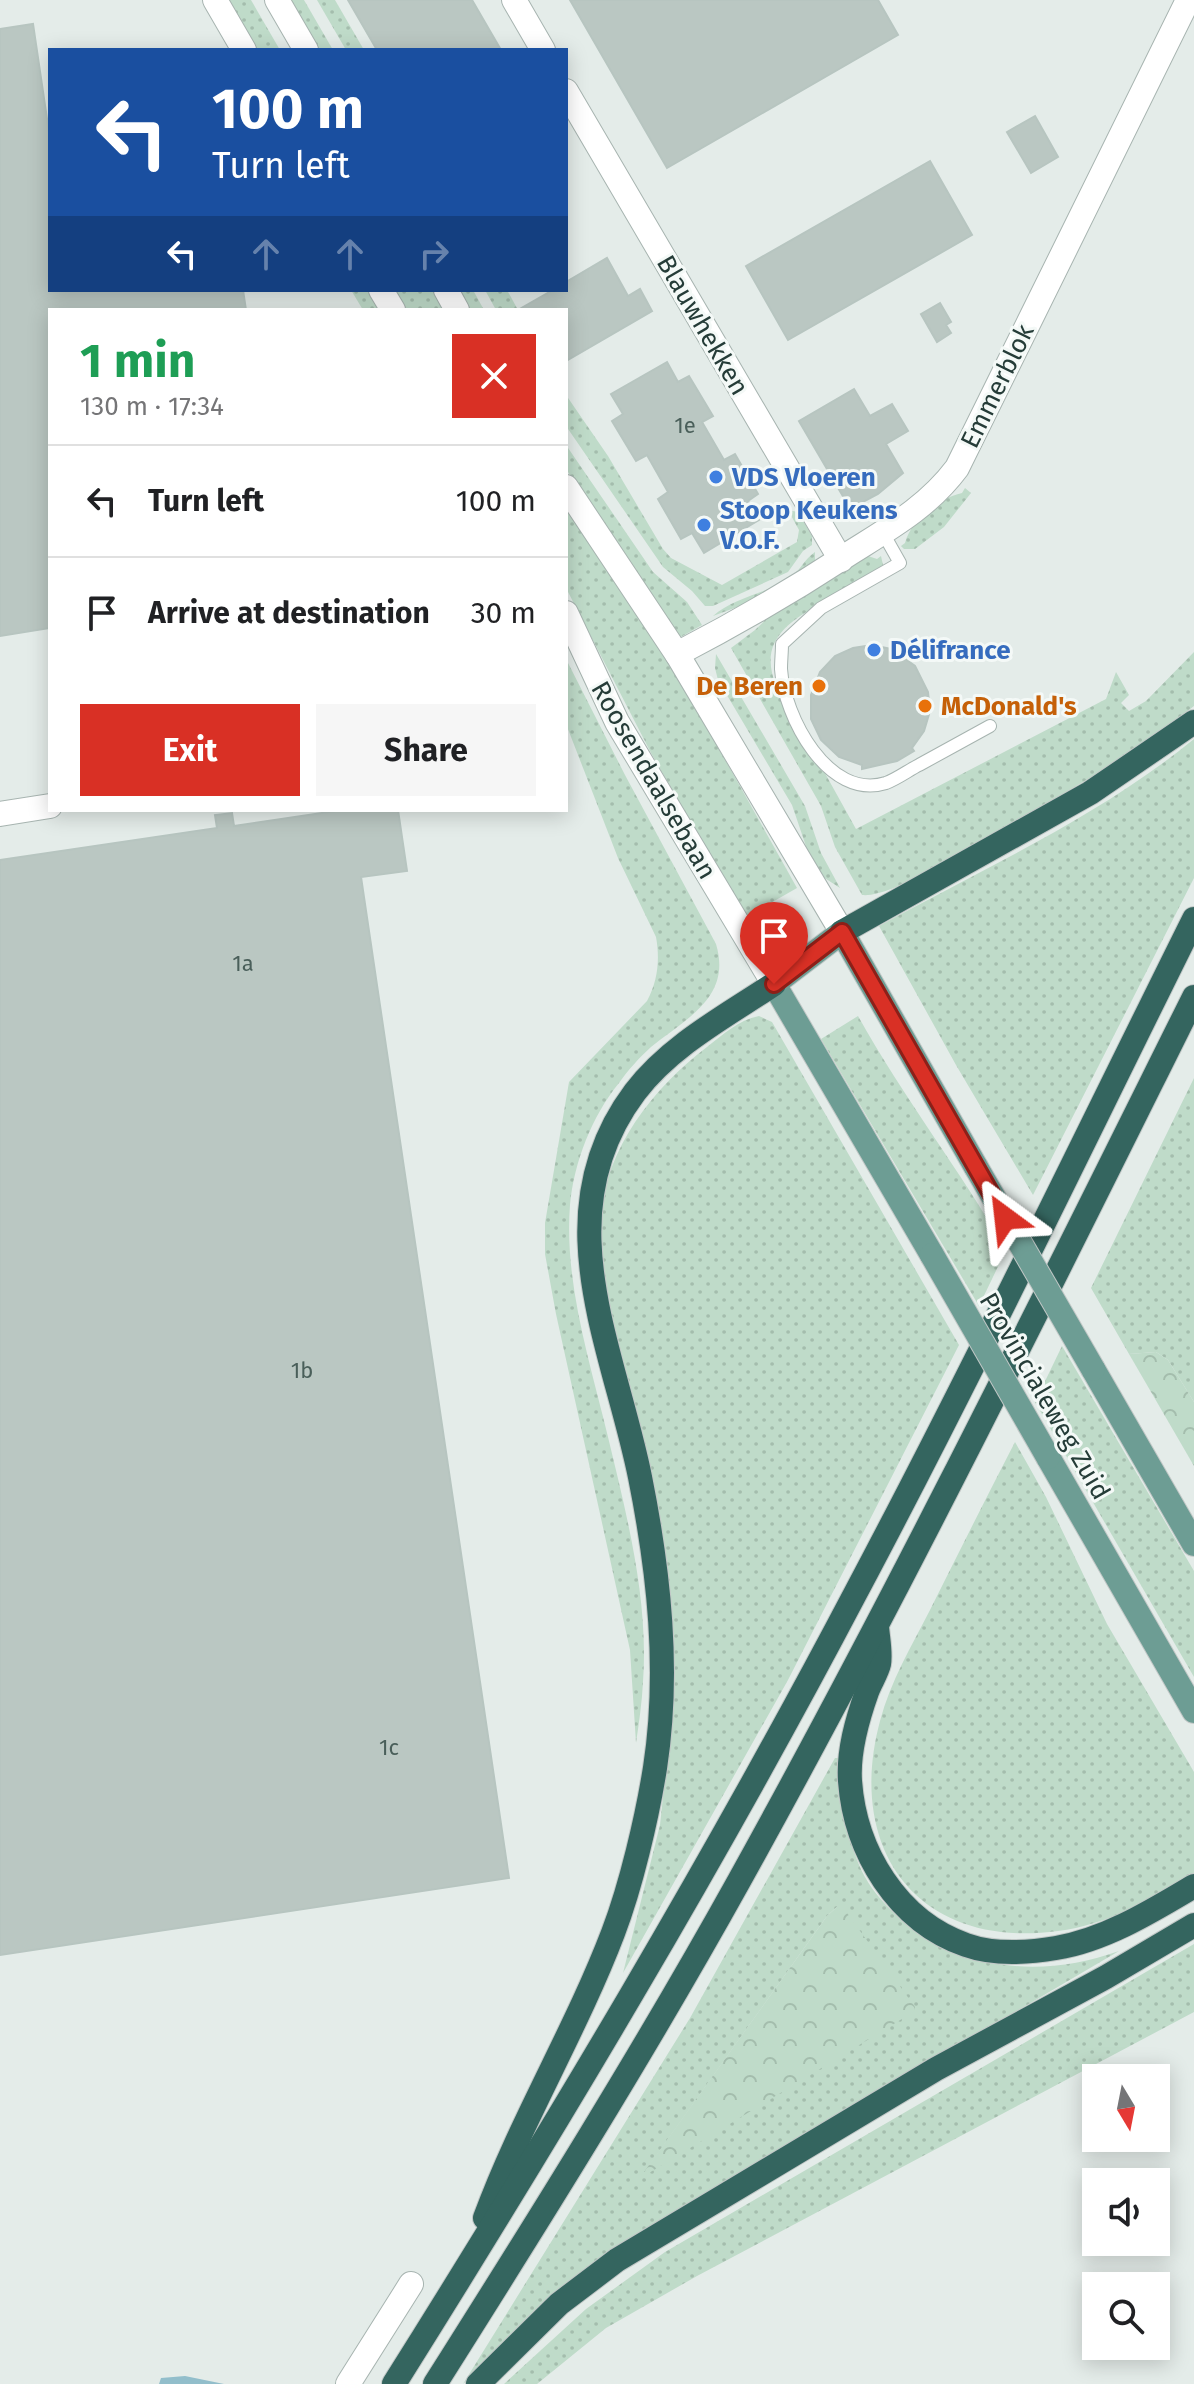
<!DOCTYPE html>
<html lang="en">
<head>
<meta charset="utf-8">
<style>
  body { margin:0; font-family:"Fira Sans",sans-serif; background:#f6f6f6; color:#202124; height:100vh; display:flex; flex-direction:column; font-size:30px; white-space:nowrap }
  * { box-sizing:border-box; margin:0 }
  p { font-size:26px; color:#757577 }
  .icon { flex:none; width:44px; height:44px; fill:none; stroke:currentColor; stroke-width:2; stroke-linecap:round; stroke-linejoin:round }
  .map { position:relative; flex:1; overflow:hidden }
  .side { position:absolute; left:48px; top:308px; width:520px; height:504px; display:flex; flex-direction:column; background:#fff; border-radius:0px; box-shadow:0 4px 20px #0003 }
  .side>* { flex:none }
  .banner { position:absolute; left:48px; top:48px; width:520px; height:244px; border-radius:0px; box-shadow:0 4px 20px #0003; background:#1a4fa0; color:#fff; overflow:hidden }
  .needle { width:52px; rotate:170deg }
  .controls { position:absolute; left:1082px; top:2064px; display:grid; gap:16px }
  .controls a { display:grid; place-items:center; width:88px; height:88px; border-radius:0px; background:#fff; box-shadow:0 4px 20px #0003; font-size:40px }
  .pin { position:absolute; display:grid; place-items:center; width:68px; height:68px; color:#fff; margin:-82px -34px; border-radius:50% 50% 50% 0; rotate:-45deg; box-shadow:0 0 8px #0007 }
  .pin .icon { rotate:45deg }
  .me { position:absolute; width:88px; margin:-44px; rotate:330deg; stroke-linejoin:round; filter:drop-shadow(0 0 6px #0008) }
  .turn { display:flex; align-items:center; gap:28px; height:168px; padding:0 32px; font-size:36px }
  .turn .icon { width:104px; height:104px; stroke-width:2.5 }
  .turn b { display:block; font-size:56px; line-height:68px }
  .lanes { display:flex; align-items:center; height:76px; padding:0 32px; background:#0003; justify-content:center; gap:40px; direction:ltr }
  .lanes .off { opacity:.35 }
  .round { display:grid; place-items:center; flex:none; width:84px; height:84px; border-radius:0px; background:#f6f6f6 }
  .summary { display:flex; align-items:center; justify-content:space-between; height:136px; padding:0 32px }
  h1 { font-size:48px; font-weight:700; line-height:60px; color:#1e9e55 }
  .cta { display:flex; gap:16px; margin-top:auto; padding:16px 32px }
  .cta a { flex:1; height:92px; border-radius:0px; background:#d93025; color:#fff; font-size:32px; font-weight:700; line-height:92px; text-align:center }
  .cta a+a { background:#f6f6f6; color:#202124 }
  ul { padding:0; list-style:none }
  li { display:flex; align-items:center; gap:24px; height:112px; padding:0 32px; border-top:2px solid #e0e0e0 }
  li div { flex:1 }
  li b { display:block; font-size:30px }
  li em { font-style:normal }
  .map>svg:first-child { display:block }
  .grass { fill:url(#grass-dots); fill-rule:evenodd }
  .forest { fill:url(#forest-crowns) }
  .water { fill:url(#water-rules) }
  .building { fill:#bac7c2; stroke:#b7c5c0; stroke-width:2 }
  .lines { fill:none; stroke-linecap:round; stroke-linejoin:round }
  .service-casing { stroke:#a7b4b0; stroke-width:14 }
  .minor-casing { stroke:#a7b4b0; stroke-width:26 }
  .tertiary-casing { stroke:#a7b4b0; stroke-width:26 }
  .primary-casing { stroke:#c2c8c7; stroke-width:26 }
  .motorway-casing { stroke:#c2c8c7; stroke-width:26 }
  .service { stroke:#fff; stroke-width:12 }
  .minor { stroke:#fff; stroke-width:24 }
  .tertiary { stroke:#fff; stroke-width:24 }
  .primary { stroke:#6d9d94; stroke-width:24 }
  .motorway { stroke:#34655f; stroke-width:24 }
  .primary-bridge-casing { stroke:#c2c8c7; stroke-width:26; stroke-linecap:butt }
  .primary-bridge { stroke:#6d9d94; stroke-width:24 }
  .route-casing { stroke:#8d1f18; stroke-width:20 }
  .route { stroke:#d93025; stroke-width:14 }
  .shop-dot { fill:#3f7fe0; stroke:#f4f9f7; stroke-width:3 }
  .food-dot { fill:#e8710a; stroke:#f4f9f7; stroke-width:3 }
  .labels { text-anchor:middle; stroke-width:6; stroke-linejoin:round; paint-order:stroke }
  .number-label { font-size:22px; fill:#4a5f5a }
  .street-label { font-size:26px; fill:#253c38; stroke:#f4f9f7 }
  .shop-label { font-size:26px; font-weight:bold; fill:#366cbe; stroke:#f4f9f7; text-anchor:start }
  .food-label { font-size:26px; font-weight:bold; fill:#c56008; stroke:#f4f9f7; text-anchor:end }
</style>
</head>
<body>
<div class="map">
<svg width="1194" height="2384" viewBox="0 0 1194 2384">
  <defs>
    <pattern id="grass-dots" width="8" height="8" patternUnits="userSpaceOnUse" patternTransform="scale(2)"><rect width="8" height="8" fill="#bfdbc9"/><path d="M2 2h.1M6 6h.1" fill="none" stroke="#a4bdad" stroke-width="1.8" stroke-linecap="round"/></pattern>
    <pattern id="forest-crowns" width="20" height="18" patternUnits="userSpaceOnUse" patternTransform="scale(2)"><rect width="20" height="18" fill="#bfdbc9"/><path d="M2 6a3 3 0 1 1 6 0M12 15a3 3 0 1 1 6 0" fill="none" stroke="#a4bdad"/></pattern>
    <pattern id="water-rules" width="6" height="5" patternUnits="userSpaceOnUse" patternTransform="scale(2)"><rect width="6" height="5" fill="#92becb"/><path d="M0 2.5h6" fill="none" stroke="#779ca6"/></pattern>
  </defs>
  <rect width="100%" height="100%" fill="#e4ece9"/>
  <!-- grass -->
  <g class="grass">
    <polygon points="227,0 251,0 280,50 256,50"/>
    <polygon points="290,0 304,0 333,50 319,50"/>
    <polygon points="317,0 335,0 364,50 346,50"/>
    <polygon points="351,290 370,290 382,310 363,310"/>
    <polygon points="395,290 433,290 445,310 407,310"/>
    <polygon points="458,290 473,290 484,310 470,310"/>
    <polygon points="485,290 507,290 518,310 496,310"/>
    <polygon points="566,395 608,456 663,549 671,558 722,585 797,542 799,530 788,510 798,512 812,536 812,545 803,551 788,572 713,606 705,606 692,591 663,567 566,426"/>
    <polygon points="566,445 653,572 687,602 702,625 679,638 566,469"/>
    <path d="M965,488L971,493L944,527L915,549H904L901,546L905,543C912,518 937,499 962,493Z"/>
    <polygon points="566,507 676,672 797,888 746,917 651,753 566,588"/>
    <path d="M815,552V562L769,595L713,616C734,597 765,594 788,579C800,572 804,559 815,552Z"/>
    <path d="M865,555L877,559L881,556L883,565C851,603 746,613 776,685L856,829L1106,699L1116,672L1129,695L1121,703L1129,711L1146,701L1194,652V706C1129,759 1055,798 983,840C956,855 891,898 862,895L835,847L821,806L731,648L755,630L777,609Z"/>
    <polygon points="716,654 805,806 821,853 840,888 820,875 811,861 792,805 718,680 715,668"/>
    <path d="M566,659L625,775L716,944C732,997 687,1018 651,1047C640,1057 628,1070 619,1083C592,1116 574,1162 570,1205C564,1283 590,1362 608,1437C627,1516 649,1601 643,1682C642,1702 639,1723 636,1743L630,1650L556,1314L545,1254V1223L569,1082L647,1001C658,981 660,959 656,937L618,858L566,724Z"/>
    <path d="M1194,739V878L1033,1195L956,1065L879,926C985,868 1100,816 1194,739Z"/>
    <path d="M759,1016L772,1022L959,1345L788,1680L623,1973L660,1825L672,1712L599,1262C599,1248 598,1233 599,1219C607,1147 652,1089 707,1047C724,1034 738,1020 759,1016Z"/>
    <path d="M858,1016C903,1097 960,1170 1006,1250L979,1306L821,1039Z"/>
    <polygon points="1194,1078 1194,1402 1168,1360 1156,1352 1129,1354 1091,1288"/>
    <polygon points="1062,1346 1194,1571 1194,1677 1035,1402"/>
    <path d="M1015,1442L1046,1497L1107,1624L1194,1772V1881C1151,1900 1106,1925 1058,1931C919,1950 845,1851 880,1721C890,1682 912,1645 930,1610C958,1554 986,1498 1015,1442Z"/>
    <path d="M835,1758H840C843,1798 846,1842 865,1877C874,1893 887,1907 901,1919C963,1972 1044,1978 1119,1951L644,2230L607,2256L463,2384L690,2018ZM838,1906L641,2177L827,1916Z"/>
    <polygon points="1194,1944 1194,2012 697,2276 606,2328 537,2384 504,2384 586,2309 665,2252"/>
  </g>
  <!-- forest -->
  <g class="forest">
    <polygon points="1156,1352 1168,1360 1194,1402 1194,1466 1129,1354"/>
    <polygon points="838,1906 842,1906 915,2007 915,2011 639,2179 827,1916"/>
  </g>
  <!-- water -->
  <polygon class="water" points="185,2376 224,2384 159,2384 161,2378"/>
  <!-- building -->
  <g class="building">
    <polygon points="348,0 472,0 501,50 377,50"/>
    <polygon points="570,0 878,0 898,35 667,168"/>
    <polygon points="33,24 50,139 50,290 243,290 246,310 50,310 50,628 0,636 0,29"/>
    <polygon points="1035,116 1058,157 1031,173 1007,132"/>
    <polygon points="930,161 972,235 788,340 746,266"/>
    <polygon points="607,258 628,296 640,289 652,311 566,361 566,310 518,310 553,290 566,290 566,282"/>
    <polygon points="940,303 951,322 946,325 951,333 937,342 921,314"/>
    <polygon points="667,362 678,382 689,376 713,416 702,422 724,460 735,454 758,494 748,501 759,520 704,553 692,533 681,539 658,499 668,492 647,455 636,461 612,421 623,414 611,394"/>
    <polygon points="854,389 870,416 892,404 908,431 886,444 903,473 878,494 857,505 844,498 799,421"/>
    <polygon points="872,645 891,649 915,666 928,692 930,711 924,731 912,748 914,751 897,761 862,769 862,765 839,757 821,740 811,719 811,695 820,672 835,656 853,648"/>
    <polygon points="342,810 398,810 407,871 361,877 509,1878 0,1955 0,860 217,828 215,815 232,813 234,826"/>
  </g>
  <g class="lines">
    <!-- service casing -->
    <g class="service-casing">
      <path id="service" d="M883,533L900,563L821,608L782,644C782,652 781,661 781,669C784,716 828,801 886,783C897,779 909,770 919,765C943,752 966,739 990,726"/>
    </g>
    <!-- minor casing -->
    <g class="minor-casing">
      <g id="minor">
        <polyline points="514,0 543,50"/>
        <polyline points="566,91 841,560"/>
        <path d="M677,654C735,624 792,591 847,555C888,529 927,508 957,468L1188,0"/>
        <polyline points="0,814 50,806"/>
        <polyline points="348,2384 411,2284"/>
      </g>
    </g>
    <!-- tertiary casing -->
    <g class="tertiary-casing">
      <g id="tertiary">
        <polyline points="215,0 244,50"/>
        <polyline points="277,0 306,50"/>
        <polyline points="381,290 393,310"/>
        <polyline points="446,290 457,310"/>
        <polyline points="566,487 677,654 842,932"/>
        <polyline points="566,613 617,722 774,984"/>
      </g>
    </g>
    <!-- primary casing -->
    <g class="primary-casing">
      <g id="primary">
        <polyline points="932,1255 774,984 842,932 976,1167"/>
        <polyline points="1093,1369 1194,1544"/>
        <polyline points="1048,1457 1194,1711"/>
      </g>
    </g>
    <!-- motorway casing -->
    <g class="motorway-casing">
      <g id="motorway">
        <polyline points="842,932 1090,793 1194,722"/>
        <path d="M877,1627C878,1639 881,1653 879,1664C877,1673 870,1683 867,1692C857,1720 848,1751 850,1781C855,1851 897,1921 966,1945C994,1955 1027,1953 1056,1948C1105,1940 1152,1911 1194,1886"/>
        <path d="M485,2218C521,2120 576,2030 613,1933C631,1886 647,1818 655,1768C670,1671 659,1572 640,1477C614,1348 543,1214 635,1092C671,1045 726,1016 774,984"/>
        <path d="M394,2384C556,2126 713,1864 855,1594C973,1372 1082,1144 1194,919"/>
        <path d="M435,2384C540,2218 644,2052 739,1881C900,1591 1046,1294 1194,997"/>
        <polyline points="478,2384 559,2304 617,2260 936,2069 1106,1977 1194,1925"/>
      </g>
    </g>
    <!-- service -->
    <use href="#service" class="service"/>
    <!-- minor -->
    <use href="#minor" class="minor"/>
    <!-- tertiary -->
    <use href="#tertiary" class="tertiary"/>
    <!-- primary -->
    <use href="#primary" class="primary"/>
    <!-- motorway -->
    <use href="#motorway" class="motorway"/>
    <!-- primary-bridge casing -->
    <g class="primary-bridge-casing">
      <g id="primary-bridge">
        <polyline points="976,1167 1093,1369"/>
        <polyline points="932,1255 1048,1457"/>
      </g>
    </g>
    <!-- primary-bridge -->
    <use href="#primary-bridge" class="primary-bridge"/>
  </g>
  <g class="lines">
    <!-- route casing -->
    <g class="route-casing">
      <polyline id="route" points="774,984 842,932 1005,1218"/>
    </g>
    <!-- route -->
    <use href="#route" class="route"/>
  </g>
  <!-- markers -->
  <g class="shop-dot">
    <circle cx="716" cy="477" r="8"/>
    <circle cx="704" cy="525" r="8"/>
    <circle cx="874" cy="650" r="8"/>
  </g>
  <g class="food-dot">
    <circle cx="819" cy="686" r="8"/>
    <circle cx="925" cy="706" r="8"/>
  </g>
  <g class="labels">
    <!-- number labels -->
    <g class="number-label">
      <text x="685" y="433">1e</text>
      <text x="243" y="971">1a</text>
      <text x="302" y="1378">1b</text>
      <text x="389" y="1755">1c</text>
    </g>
    <!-- street labels -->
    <g class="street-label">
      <text transform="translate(703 325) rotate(60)" y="9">Blauwhekken</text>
      <text transform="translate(997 386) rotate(-64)" y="9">Emmerblok</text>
      <text transform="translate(654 780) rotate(60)" y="9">Roosendaalsebaan</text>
      <text transform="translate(1045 1396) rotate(60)" y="9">Provincialeweg Zuid</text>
    </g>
    <!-- shop labels -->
    <g class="shop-label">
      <text x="732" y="486">VDS Vloeren</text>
      <text x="720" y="519">Stoop Keukens<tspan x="720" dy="30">V.O.F.</tspan></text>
      <text x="890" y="659">Délifrance</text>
    </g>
    <!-- food labels -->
    <g class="food-label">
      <text x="803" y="695">De Beren</text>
      <text x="941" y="715" text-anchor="start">McDonald's</text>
    </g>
  </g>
</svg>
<div class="controls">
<a><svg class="needle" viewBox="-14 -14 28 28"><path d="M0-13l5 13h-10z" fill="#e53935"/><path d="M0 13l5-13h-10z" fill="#757577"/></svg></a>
<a><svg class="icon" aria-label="sound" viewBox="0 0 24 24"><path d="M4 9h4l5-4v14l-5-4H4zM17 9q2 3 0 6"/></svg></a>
<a><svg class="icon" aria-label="search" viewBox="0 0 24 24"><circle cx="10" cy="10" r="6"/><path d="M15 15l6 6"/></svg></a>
</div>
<div class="pin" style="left:774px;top:984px;background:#d93025"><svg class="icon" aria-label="arrive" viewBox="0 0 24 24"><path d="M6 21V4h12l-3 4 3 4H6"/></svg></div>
<svg class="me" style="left:1005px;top:1218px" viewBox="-20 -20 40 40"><path d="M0-17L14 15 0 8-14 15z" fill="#d93025" stroke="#fff" stroke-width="4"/></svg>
<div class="banner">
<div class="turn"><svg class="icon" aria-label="left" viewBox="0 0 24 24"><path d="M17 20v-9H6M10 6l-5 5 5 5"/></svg><div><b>100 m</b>Turn left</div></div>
<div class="lanes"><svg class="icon" aria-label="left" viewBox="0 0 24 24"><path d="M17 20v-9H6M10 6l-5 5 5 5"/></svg><svg class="icon off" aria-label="ahead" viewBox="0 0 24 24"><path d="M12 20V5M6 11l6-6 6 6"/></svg><svg class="icon off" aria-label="ahead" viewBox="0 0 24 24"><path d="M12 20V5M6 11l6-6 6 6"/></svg><svg class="icon off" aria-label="right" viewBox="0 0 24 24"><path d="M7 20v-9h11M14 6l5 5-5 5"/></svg></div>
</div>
<section class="side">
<div class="summary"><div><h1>1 min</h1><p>130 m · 17:34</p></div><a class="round" style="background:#d93025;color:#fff"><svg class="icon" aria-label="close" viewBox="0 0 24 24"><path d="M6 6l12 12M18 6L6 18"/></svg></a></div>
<ul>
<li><svg class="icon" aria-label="left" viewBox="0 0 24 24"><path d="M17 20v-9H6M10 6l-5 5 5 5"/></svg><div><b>Turn left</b></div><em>100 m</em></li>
<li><svg class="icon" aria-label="arrive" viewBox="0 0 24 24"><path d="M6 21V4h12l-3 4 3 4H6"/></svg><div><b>Arrive at destination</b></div><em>30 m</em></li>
</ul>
<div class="cta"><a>Exit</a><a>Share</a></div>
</section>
</div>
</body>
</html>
